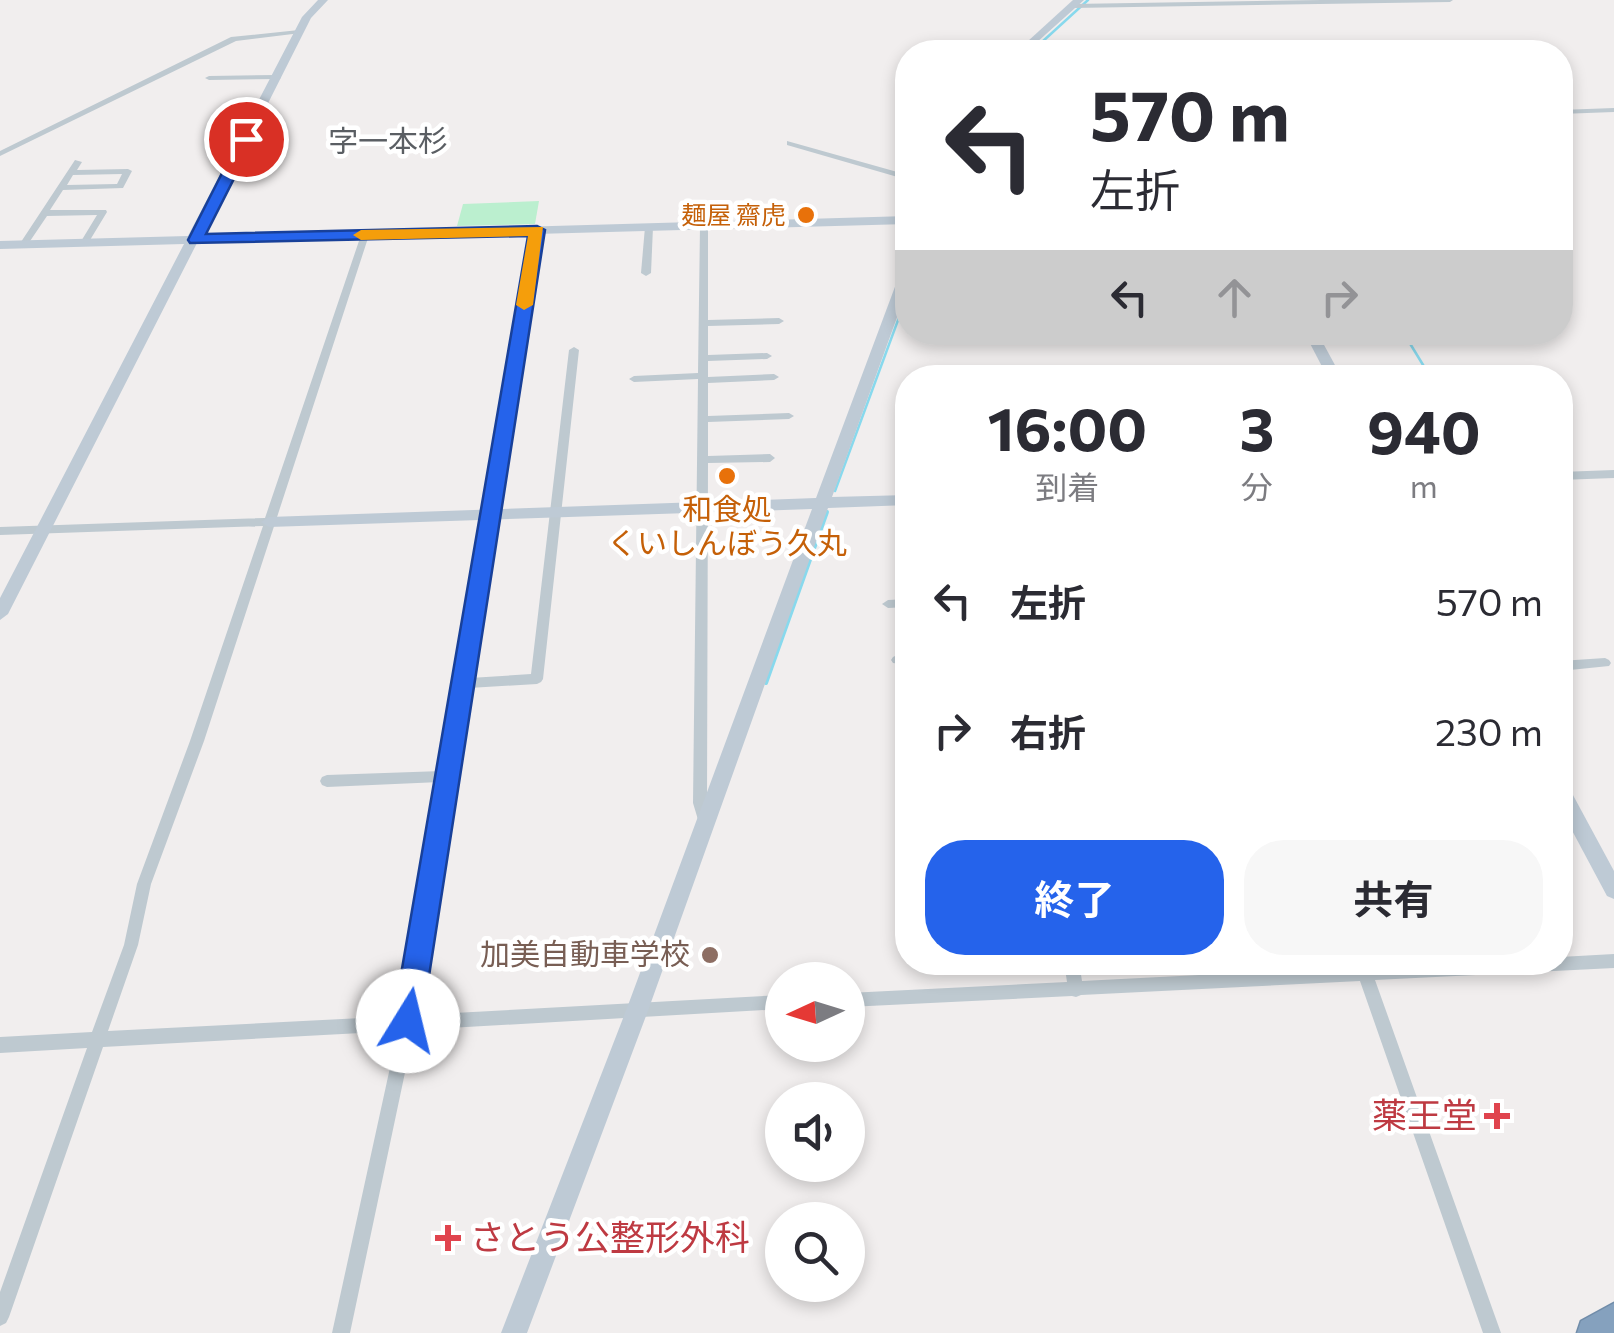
<!DOCTYPE html>
<html lang="ja">
<head>
<meta charset="utf-8">
<style>
  body { margin:0; font-family:Commissioner,"Noto Sans JP",sans-serif; background:#f7f7f7; color:#2b2b33; height:100vh; display:flex; flex-direction:column; font-size:38px; white-space:nowrap }
  * { box-sizing:border-box; margin:0 }
  p { font-size:32px; color:#7c7c81 }
  .icon { flex:none; width:55px; height:55px; fill:none; stroke:currentColor; stroke-width:2; stroke-linecap:round; stroke-linejoin:round }
  .map { position:relative; flex:1; overflow:hidden }
  .side { position:absolute; left:895px; top:365px; width:678px; height:610px; display:flex; flex-direction:column; background:#fff; border-radius:40px; box-shadow:0 5px 15px #0003 }
  .side>* { flex:none }
  .top-card { position:absolute; left:895px; top:40px; width:678px; height:305px; border-radius:40px; box-shadow:0 5px 15px #0003; background:#fff; color:#2b2b33; overflow:hidden }
  .needle { width:65px; rotate:266deg }
  .tools { position:absolute; left:765px; top:962px; display:grid; gap:20px }
  .tools a { display:grid; place-items:center; width:100px; height:100px; border-radius:50%; background:#fff; box-shadow:0 5px 15px #0003; font-size:50px }
  .pin { position:absolute; display:grid; place-items:center; width:85px; height:85px; color:#fff; margin:-42px; border:5px solid #fff; border-radius:50%; box-shadow:0 2px 10px #0007 }
  .me { position:absolute; width:110px; margin:-55px; rotate:9deg; stroke-linejoin:round; filter:drop-shadow(0 0 8px #0008) }
  .turn { display:flex; align-items:center; gap:35px; height:210px; padding:0 30px; font-size:45px }
  .turn .icon { width:130px; height:130px; stroke-width:2.5 }
  .turn b { display:block; font-size:70px; line-height:85px }
  .lanes { display:flex; align-items:center; height:95px; padding:0 30px; background:#0003; justify-content:center; gap:50px; direction:ltr }
  .lanes .off { opacity:.35 }
  .eta { display:flex; justify-content:space-evenly; align-items:center; height:170px; text-align:center }
  .eta b { font-size:60px; font-weight:700; line-height:70px }
  .primary-button { display:flex; gap:20px; margin-top:auto; padding:20px 30px }
  .primary-button a { flex:1; height:115px; border-radius:40px; background:#2563eb; color:#fff; font-size:40px; font-weight:700; line-height:115px; text-align:center }
  .primary-button a+a { background:#f7f7f7; color:#2b2b33 }
  ul { padding:0; list-style:none }
  li { display:flex; align-items:center; gap:30px; height:130px; padding:0 30px }
  li div { flex:1 }
  li b { display:block; font-size:38px }
  li em { font-style:normal }
  .map>svg:first-child { display:block }
  .green { fill:#bbefcf }
  .lines { fill:none; stroke-linecap:round; stroke-linejoin:round }
  .stream-far1 { stroke:#88d9ed; stroke-width:2.5 }
  .stream { stroke:#88d9ed; stroke-width:4 }
  .highway-casing { stroke:#708ca9; stroke-width:3 }
  .street { fill:#bec9d0; fill-rule:evenodd }
  .secondary { fill:#becad5; fill-rule:evenodd }
  .highway { fill:#85a1be; fill-rule:evenodd }
  .route { fill:#2563eb; stroke:#184099; stroke-width:2.5 }
  .slow { fill:#f59e0b }
  .food-dot { fill:#e8710a; stroke:#fff; stroke-width:4 }
  .education-dot { fill:#8d6e63; stroke:#fff; stroke-width:4 }
  .health-dot { fill:#e0444e; stroke:#fff; stroke-width:4 }
  .labels { text-anchor:middle; stroke-width:9; stroke-linejoin:round; paint-order:stroke }
  .far-food-label { font-size:25px; fill:#c56008; stroke:#fff; text-anchor:end }
  .far-quarter-label { font-size:30px; fill:#5a5e63; stroke:#fff }
  .food-label { font-size:30px; fill:#c56008; stroke:#fff }
  .education-label { font-size:30px; fill:#785e54; stroke:#fff; text-anchor:end }
  .near-health-label { font-size:35px; fill:#be3a42; stroke:#fff; text-anchor:end }
</style>
</head>
<body>
<div class="map">
<svg width="1614" height="1333" viewBox="0 0 1614 1333">
  <rect width="100%" height="100%" fill="#f1eeee"/>
  <!-- green -->
  <polygon class="green" points="539,201 535,224 457,226 463,204"/>
  <g class="lines">
    <!-- stream-far1 -->
    <g class="stream-far1">
      <polyline points="1031,52 1088,0"/>
      <polyline points="1403,332 1431,378"/>
      <polyline points="835,491 908,293"/>
    </g>
    <!-- stream -->
    <polyline class="stream" points="766,683 827,512"/>
    <!-- highway casing -->
    <g class="highway-casing">
      <polygon id="highway" points="1614,1303 1614,1333 1577,1333 1581,1321"/>
    </g>
    <!-- street -->
    <g class="street">
      <polygon points="1321,0 1453,0 1450,2 1072,8 1069,6 1072,4"/>
      <polygon points="299,30 301,31 301,33 236,41 0,156 0,151 231,37"/>
      <polygon points="277,75 281,77 280,79 209,80 205,78 209,76"/>
      <polygon points="1614,108 1614,112 1560,114 1560,110"/>
      <polygon points="787,141 908,175 908,180 787,145"/>
      <path d="M75,160L82,162L77,170L128,169L132,171L123,188L63,190L50,210H106L107,212L87,245L80,243L97,215L47,216L26,247H20L19,245ZM122,174L117,184L67,185L73,175Z"/>
      <polygon points="704,223 708,226 708,320 779,318 784,321 779,324 708,326 708,355 767,353 772,356 767,359 708,361 708,377 774,374 779,377 774,380 708,383 708,416 789,413 794,416 789,419 708,422 708,456 770,454 775,458 770,462 708,463 707,803 711,819 709,823 704,825 699,823 693,803 698,379 634,382 629,379 634,376 698,373 700,226"/>
      <polygon points="649,224 653,227 651,273 646,276 641,273 645,227"/>
      <polygon points="537,228 541,231 470,678 531,674 569,350 574,347 579,350 543,679 541,682 537,684 469,688 417,1015 782,995 782,1009 414,1030 350,1333 332,1333 398,1031 103,1047 9,1317 6,1323 0,1326 0,1292 87,1048 0,1053 0,1037 92,1032 124,945 137,884 190,741 263,526 0,535 0,527 265,518 361,235 368,233 369,235 204,741 151,884 138,945 108,1031 401,1016 440,782 327,787 322,785 320,781 322,777 327,775 442,771 533,231"/>
      <polygon points="1614,470 1614,478 1560,480 1560,472"/>
      <polygon points="908,599 908,607 888,608 882,604 888,600"/>
      <polygon points="897,655 908,655 908,665 893,663 891,660 893,657"/>
      <polygon points="1605,658 1609,660 1611,663 1609,666 1560,671 1560,661"/>
      <polygon points="1614,954 1614,968 1375,980 1501,1333 1483,1333 1360,981 1081,995 1076,997 1072,996 848,1007 848,993 1067,982 1064,962 1079,962 1082,981 1355,967 1354,962 1369,962 1370,966 1447,962 1560,962 1560,957"/>
    </g>
    <!-- secondary -->
    <g class="secondary">
      <polygon points="318,0 328,0 311,18 201,236 908,216 908,224 197,243 8,614 0,620 0,598 184,244 0,249 0,241 188,236 302,17"/>
      <polygon points="1073,0 1084,0 1026,52 1016,52"/>
      <polygon points="908,264 908,287 832,497 908,495 908,505 828,508 649,1008 527,1333 501,1333 627,1008 812,509 269,527 261,522 269,517 816,498 902,268"/>
      <polygon points="1304,332 1317,332 1342,378 1328,378"/>
      <polygon points="1560,782 1567,784 1614,871 1614,899 1607,896 1560,808"/>
    </g>
    <!-- highway -->
    <use href="#highway" class="highway"/>
  </g>
  <!-- route -->
  <polygon class="route" points="241,136 254,139 206,234 537,226 545,230 422,1021 417,1030 408,1034 398,1030 393,1021 528,236 190,243 188,240"/>
  <!-- slow -->
  <polygon class="slow" points="543,227 533,305 524,310 516,305 528,236 361,240 353,235 361,230"/>
  <!-- markers -->
  <g class="food-dot">
    <circle cx="806" cy="215" r="10"/>
    <circle cx="727" cy="476" r="10"/>
  </g>
  <circle class="education-dot" cx="710" cy="955" r="10"/>
  <g class="health-dot">
    <path d="M1492 1101h10v10h10v10h-10v10h-10v-10h-10v-10h10z"/>
    <path d="M443 1223h10v10h10v10h-10v10h-10v-10h-10v-10h10z"/>
  </g>
  <g class="labels">
    <!-- far-food labels -->
    <g class="far-food-label">
      <text x="786" y="224">麺屋 齋虎</text>
    </g>
    <!-- far-quarter labels -->
    <g class="far-quarter-label">
      <text x="388" y="152">字一本杉</text>
    </g>
    <!-- food labels -->
    <g class="food-label">
      <text x="727" y="520">和食処<tspan x="727" dy="34">くいしんぼう久丸</tspan></text>
    </g>
    <!-- education labels -->
    <g class="education-label">
      <text x="690" y="965">加美自動車学校</text>
    </g>
    <!-- near-health labels -->
    <g class="near-health-label">
      <text x="1477" y="1128">薬王堂</text>
      <text x="470" y="1250" text-anchor="start">さとう公整形外科</text>
    </g>
  </g>
</svg>
<div class="tools">
<a><svg class="needle" viewBox="-14 -14 28 28"><path d="M0-13l5 13h-10z" fill="#e53935"/><path d="M0 13l5-13h-10z" fill="#7c7c81"/></svg></a>
<a><svg class="icon" aria-label="sound" viewBox="0 0 24 24"><path d="M4 9h4l5-4v14l-5-4H4zM17 9q2 3 0 6"/></svg></a>
<a><svg class="icon" aria-label="search" viewBox="0 0 24 24"><circle cx="10" cy="10" r="6"/><path d="M15 15l6 6"/></svg></a>
</div>
<div class="pin" style="left:246px;top:139px;background:#d93025"><svg class="icon" aria-label="arrive" viewBox="0 0 24 24"><path d="M6 21V4h12l-3 4 3 4H6"/></svg></div>
<svg class="me" style="left:408px;top:1021px" viewBox="-20 -20 40 40"><circle r="19" fill="#fff"/><path d="M0-13L10 11 0 6-10 11z" fill="#2563eb"/></svg>
<div class="top-card">
<div class="turn"><svg class="icon" aria-label="left" viewBox="0 0 24 24"><path d="M17 20v-9H6M10 6l-5 5 5 5"/></svg><div><b>570 m</b>左折</div></div>
<div class="lanes"><svg class="icon" aria-label="left" viewBox="0 0 24 24"><path d="M17 20v-9H6M10 6l-5 5 5 5"/></svg><svg class="icon off" aria-label="ahead" viewBox="0 0 24 24"><path d="M12 20V5M6 11l6-6 6 6"/></svg><svg class="icon off" aria-label="right" viewBox="0 0 24 24"><path d="M7 20v-9h11M14 6l5 5-5 5"/></svg></div>
</div>
<section class="side">
<div class="eta">
<div><b>16:00</b><p>到着</p></div>
<div><b>3</b><p>分</p></div>
<div><b>940</b><p>m</p></div>
</div>
<ul>
<li><svg class="icon" aria-label="left" viewBox="0 0 24 24"><path d="M17 20v-9H6M10 6l-5 5 5 5"/></svg><div><b>左折</b></div><em>570 m</em></li>
<li><svg class="icon" aria-label="right" viewBox="0 0 24 24"><path d="M7 20v-9h11M14 6l5 5-5 5"/></svg><div><b>右折</b></div><em>230 m</em></li>
</ul>
<div class="primary-button"><a>終了</a><a>共有</a></div>
</section>
</div>
</body>
</html>
